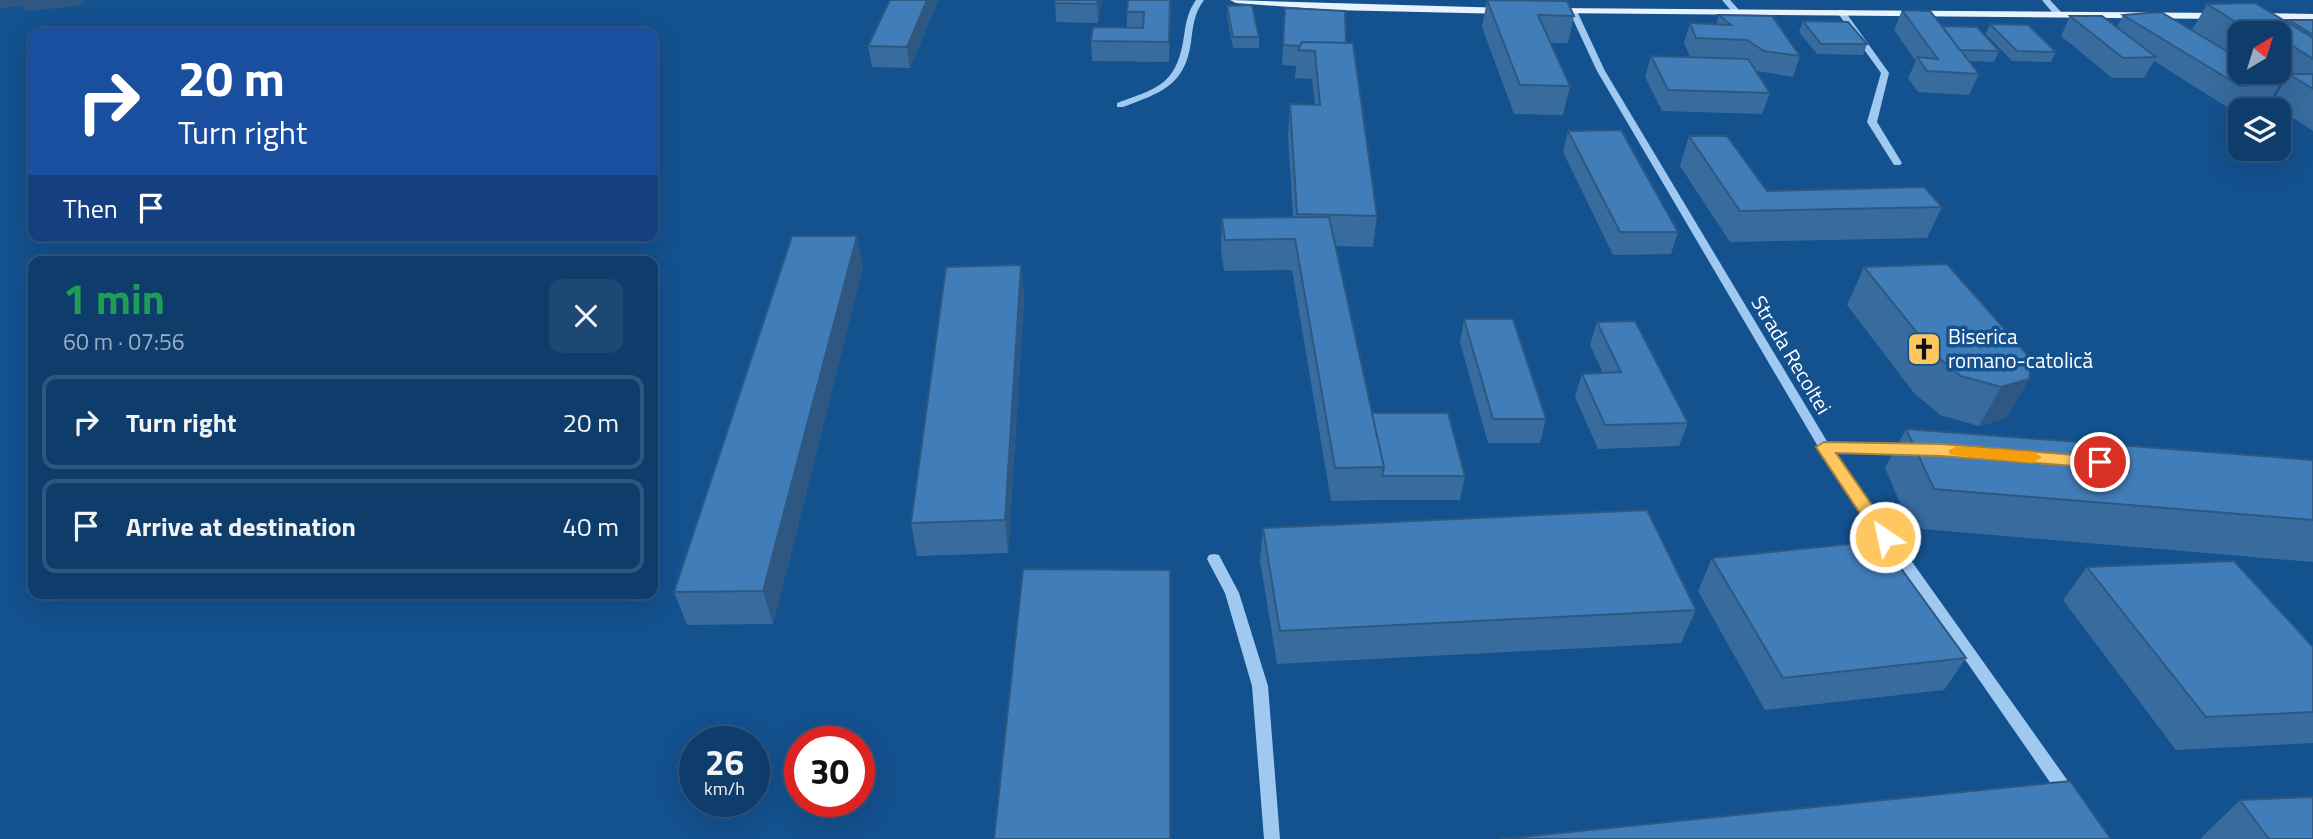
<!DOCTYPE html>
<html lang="en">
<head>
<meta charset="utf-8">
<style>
  body { margin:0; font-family:"Titillium Web",sans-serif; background:#1d4873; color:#f1f3f6; height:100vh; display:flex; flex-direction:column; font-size:26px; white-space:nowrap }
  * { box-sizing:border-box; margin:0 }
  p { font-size:23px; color:#9baec1 }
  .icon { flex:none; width:38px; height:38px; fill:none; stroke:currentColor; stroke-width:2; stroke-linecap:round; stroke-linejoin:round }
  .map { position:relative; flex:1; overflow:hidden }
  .drawer { position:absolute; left:28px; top:256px; width:630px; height:343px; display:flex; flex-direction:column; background:#0f3d6b; border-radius:14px; box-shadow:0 7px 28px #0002,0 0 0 2px #2f567e }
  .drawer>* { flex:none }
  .top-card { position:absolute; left:28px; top:28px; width:630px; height:214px; border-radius:14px; box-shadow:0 7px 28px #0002,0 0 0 2px #2f567e; background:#1a4fa0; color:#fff; overflow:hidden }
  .needle { width:46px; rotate:38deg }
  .tools { position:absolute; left:2228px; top:21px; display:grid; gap:14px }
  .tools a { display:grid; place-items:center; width:63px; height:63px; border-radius:14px; background:#0f3d6b; box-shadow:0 7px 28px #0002,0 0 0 2px #2f567e; font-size:35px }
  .speed { position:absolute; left:679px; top:726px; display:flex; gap:14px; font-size:35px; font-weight:700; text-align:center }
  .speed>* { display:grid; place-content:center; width:91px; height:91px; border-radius:50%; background:#0f3d6b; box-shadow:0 7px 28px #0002,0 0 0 2px #2f567e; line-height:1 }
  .speed small { font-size:18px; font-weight:400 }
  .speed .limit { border:10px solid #d22; background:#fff; color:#111 }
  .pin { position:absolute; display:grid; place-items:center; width:60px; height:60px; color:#fff; margin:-30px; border:4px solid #fff; border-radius:50%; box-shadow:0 2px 7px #0007 }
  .me { position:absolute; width:77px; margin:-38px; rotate:326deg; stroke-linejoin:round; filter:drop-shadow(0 0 5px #0008) }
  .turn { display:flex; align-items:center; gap:24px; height:147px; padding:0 35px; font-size:32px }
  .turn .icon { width:91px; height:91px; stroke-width:2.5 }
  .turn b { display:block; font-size:49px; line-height:60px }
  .then { display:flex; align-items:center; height:66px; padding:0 35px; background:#0003; gap:14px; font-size:26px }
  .round { display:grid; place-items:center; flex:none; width:74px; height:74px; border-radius:14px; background:#1d4873 }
  .head { display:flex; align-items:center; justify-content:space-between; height:119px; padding:0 35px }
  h1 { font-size:42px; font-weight:700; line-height:52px; color:#1e9e55 }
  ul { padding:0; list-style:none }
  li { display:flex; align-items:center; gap:21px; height:94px; margin:0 14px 10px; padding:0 21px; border:4px solid #2f567e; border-radius:14px }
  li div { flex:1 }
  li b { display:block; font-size:26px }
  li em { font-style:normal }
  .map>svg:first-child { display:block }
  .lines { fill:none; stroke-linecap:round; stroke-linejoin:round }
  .minor { fill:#9fc9f1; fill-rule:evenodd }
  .major { fill:#e9f3ff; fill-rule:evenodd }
  .wall { fill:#386c9f }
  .shaded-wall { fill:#2e5882 }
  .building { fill:#417eb9; stroke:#2e5882; stroke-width:2 }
  .route { fill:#ffc75f; stroke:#a6813e; stroke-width:2 }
  .slow { fill:#f59e0b }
  .labels { text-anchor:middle; stroke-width:7; stroke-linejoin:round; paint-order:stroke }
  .poi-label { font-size:21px; fill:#fff; stroke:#14518f; text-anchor:start }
  .street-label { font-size:21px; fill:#fff; stroke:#14518f }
</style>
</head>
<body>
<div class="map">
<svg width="2313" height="839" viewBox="0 0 2313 839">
  <rect width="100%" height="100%" fill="#14518f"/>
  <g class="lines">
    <!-- minor -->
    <g class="minor">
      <path d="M1196,0H1204C1194,13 1193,27 1191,42C1185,86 1160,93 1123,107H1117V103C1159,88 1177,84 1184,36C1186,22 1188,11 1196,0Z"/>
      <polygon points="1722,0 1730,0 1740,11 1733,13"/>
      <polygon points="2042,0 2050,0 2062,13 2062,17 2056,17"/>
      <polygon points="1570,9 1577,11 1605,71 1828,443 1915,446 1917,449 1911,453 1834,452 2075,791 2077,796 2075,801 2069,803 2063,801 1820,450 1597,71 1569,11"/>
      <polygon points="1838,10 1844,10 1889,73 1877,122 1902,163 1900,165 1894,165 1867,122 1881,73 1837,12"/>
      <polygon points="1214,554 1219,555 1239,593 1268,686 1280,839 1264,839 1252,686 1225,593 1207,559 1209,555"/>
    </g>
    <!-- major -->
    <g class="major">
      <polygon points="1230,0 1508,8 1514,11 1508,14 1332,10 1236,3"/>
      <polygon points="1550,8 2222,13 2228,16 2222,19 1546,13 1544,11"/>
      <polygon points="2254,13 2313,14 2313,20 2250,18 2250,14"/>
    </g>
  </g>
  <!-- wall -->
  <g class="wall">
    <polygon points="890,0 938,0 910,68 872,67 868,46"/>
    <polygon points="1102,0 1098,23 1056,22 1055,3"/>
    <polygon points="1171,0 1169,62 1092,61 1091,41 1127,28 1127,12"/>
    <polygon points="1487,0 1574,16 1568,43 1550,43 1570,86 1563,115 1514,114 1482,27"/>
    <polygon points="2207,4 2287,23 2289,20 2313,20 2313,131 2271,103 2285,81 2271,72 2278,72 2278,33 2240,33 2240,72 2281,83 2268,104 2227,107 2154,61 2144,78 2112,78 2061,36 2070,16 2117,27 2123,15 2192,30"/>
    <polygon points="1227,6 1259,37 1259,48 1233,48 1227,16"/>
    <polygon points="1285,8 1346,43 1377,216 1373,247 1335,246 1372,413 1465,476 1460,500 1378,500 1331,501 1292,270 1224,271 1221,249 1222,218 1293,217 1288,134 1290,104 1315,105 1312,79 1295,78 1296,66 1282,65"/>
    <polygon points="1902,10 1999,51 1994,62 1969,61 1979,74 1969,95 1918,92 1908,78 1916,61 1894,30"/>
    <polygon points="1719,15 1800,56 1793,77 1757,71 1770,93 1762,114 1662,111 1645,77 1651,56 1690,57 1684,43 1690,23 1716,25"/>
    <polygon points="1803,21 1867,44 1863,55 1817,54 1799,32"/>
    <polygon points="1990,24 2056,52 2051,62 2012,61 1986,34"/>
    <polygon points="1568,131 1678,232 1671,254 1613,255 1563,152"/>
    <polygon points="1689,136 1767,191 1942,207 1927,238 1730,242 1680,166"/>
    <polygon points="1021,265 1024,297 1008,553 917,556 911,523"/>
    <polygon points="863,267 773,624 687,625 674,592"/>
    <polygon points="1864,267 2029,379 2006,418 1979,426 1940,415 1914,393 1847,305"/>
    <polygon points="1464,319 1546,419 1540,443 1488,443 1460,342"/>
    <polygon points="1597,322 1688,423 1679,446 1598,449 1575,397 1582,374 1603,373 1590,345"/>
    <polygon points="1906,429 2313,460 2313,562 1911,528 1885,468"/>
    <polygon points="1263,528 1696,610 1681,643 1277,664 1260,561"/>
    <polygon points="1712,558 1966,658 1944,690 1765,710 1698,591"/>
    <polygon points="2087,567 2313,647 2313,743 2176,750 2063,600"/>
    <polygon points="2240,800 2313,839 2201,839 2201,838"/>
  </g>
  <!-- shaded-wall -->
  <g class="shaded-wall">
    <polygon points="0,0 85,0 79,6 25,11 22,6 0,8"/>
    <polygon points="927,0 938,0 910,68 907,47"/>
    <polygon points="1098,0 1102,0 1098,23 1097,4"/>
    <polygon points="857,236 863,267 773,624 763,591"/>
    <polygon points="1021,265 1024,297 1008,553 1005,520"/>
    <polygon points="2029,379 2006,418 1979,426 2001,387"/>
  </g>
  <!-- building -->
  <g class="building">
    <polygon points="890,0 927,0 907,47 868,46"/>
    <polygon points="1056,0 1098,0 1097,4 1055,3"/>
    <polygon points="1128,0 1170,0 1169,42 1091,41 1093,27 1143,28 1144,12 1127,12"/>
    <polygon points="1487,0 1567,1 1574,16 1538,15 1570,86 1520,85"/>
    <polygon points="2255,3 2313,38 2313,59 2282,39 2278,39 2278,33 2253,33 2207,4"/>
    <polygon points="1252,5 1259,37 1233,37 1227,6"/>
    <polygon points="1285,8 1345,11 1346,43 1302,42 1300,46 1283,45"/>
    <polygon points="1902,10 1930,11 1979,74 1927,71 1917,57 1938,59"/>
    <polygon points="2161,12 2240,59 2240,72 2262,72 2281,83 2240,86 2123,15"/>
    <polygon points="1719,15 1772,16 1800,56 1764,51 1747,40 1696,38 1690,23 1731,25"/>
    <polygon points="2070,16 2102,16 2156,57 2123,58"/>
    <polygon points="2289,20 2313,20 2313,35"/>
    <polygon points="1803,21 1848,22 1867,44 1821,44"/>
    <polygon points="1990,24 2028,25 2056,52 2017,51"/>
    <polygon points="1942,26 1977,27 1999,51 1960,50"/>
    <polygon points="1302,42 1353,43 1377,216 1297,214 1290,104 1320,105 1315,51 1298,50"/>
    <polygon points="1651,56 1748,59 1770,93 1668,90"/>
    <polygon points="2289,74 2313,74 2313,89"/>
    <polygon points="1621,130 1678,232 1620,232 1568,131"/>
    <polygon points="1689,136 1727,136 1767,191 1924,187 1942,207 1740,211"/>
    <polygon points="1329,217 1384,467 1335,468 1295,239 1225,240 1222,218"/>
    <polygon points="792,236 857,236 763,591 674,592"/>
    <polygon points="1947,264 2032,360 2029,379 2001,387 1961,376 1934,354 1864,267"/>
    <polygon points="1021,265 1005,520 911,523 946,267"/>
    <polygon points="1464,319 1513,319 1546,419 1493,419"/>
    <polygon points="1635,321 1688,423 1605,425 1582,374 1621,372 1597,322"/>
    <polygon points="1372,413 1448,413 1465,476 1382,476 1384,467"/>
    <polygon points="1906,429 2313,460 2313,520 1934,489"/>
    <polygon points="1647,510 1696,610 1280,631 1263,528"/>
    <polygon points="1881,541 1966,658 1783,678 1712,558"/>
    <polygon points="2234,561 2313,647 2313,712 2206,717 2087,567"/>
    <polygon points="1023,569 1170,570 1170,839 994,839"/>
    <polygon points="2070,781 2111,839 1501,839"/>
    <polygon points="2313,797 2313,839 2269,839 2240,800"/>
  </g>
  <!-- route -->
  <polygon class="route" points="1824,442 1941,444 2100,457 2109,462 2100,468 1941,456 1836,453 1894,537 1891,542 1879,542 1816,447"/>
  <!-- slow -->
  <polygon class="slow" points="1957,446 2033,452 2042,457 2033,463 1951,455 1948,451"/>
  <!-- icons -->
  <defs>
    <g id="church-square" transform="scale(1.75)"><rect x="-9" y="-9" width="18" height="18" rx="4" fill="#ffc75f" stroke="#14518f"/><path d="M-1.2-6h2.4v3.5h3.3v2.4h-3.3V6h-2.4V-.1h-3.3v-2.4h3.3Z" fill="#111"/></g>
  </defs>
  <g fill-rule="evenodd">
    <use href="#church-square" x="1924" y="349"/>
  </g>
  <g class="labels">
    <!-- poi labels -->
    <g class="poi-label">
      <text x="1948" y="344">Biserica<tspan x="1948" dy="24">romano-catolică</tspan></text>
    </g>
    <!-- street labels -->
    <g class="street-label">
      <text transform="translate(1791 355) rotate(59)" y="7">Strada Recoltei</text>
    </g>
  </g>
</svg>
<div class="tools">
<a><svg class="needle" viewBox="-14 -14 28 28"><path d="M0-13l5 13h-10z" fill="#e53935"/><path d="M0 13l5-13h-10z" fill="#9baec1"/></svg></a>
<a><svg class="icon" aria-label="layers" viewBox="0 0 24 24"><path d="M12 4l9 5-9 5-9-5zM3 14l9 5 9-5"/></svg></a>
</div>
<div class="speed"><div>26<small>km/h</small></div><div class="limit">30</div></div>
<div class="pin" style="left:2100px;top:462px;background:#d93025"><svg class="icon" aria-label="arrive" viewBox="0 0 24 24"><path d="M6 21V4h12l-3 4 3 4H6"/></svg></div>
<svg class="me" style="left:1885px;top:537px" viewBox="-20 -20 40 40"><circle r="17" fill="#ffc75f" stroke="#fff" stroke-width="3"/><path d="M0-11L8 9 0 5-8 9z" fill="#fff"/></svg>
<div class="top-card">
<div class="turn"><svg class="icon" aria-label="right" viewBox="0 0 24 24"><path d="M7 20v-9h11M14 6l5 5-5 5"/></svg><div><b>20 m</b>Turn right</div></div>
<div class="then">Then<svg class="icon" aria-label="arrive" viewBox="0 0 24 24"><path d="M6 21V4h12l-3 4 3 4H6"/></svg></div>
</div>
<section class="drawer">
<div class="head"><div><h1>1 min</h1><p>60 m · 07:56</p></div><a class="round"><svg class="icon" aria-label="close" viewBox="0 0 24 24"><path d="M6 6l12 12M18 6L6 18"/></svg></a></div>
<ul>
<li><svg class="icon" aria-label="right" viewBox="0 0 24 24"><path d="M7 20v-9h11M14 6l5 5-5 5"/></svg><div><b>Turn right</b></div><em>20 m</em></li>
<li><svg class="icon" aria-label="arrive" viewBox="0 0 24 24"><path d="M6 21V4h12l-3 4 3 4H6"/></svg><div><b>Arrive at destination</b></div><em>40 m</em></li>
</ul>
</section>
</div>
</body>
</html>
